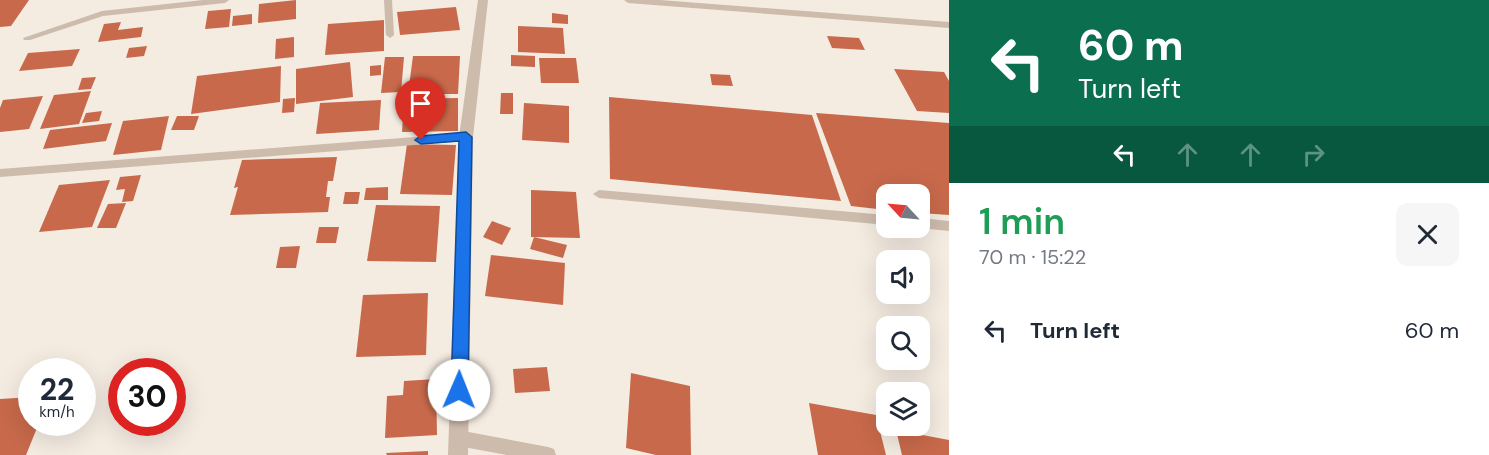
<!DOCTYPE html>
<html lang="en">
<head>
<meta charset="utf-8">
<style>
  body { margin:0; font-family:"DM Sans",sans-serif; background:#f6f6f7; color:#1f2937; height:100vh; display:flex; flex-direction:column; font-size:22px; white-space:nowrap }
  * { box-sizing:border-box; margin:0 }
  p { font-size:20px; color:#747a83 }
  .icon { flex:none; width:33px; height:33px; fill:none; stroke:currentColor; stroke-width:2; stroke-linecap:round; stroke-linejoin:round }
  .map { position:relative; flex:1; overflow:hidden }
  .details { display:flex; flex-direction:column; background:#fff; width:540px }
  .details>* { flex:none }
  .banner { background:#0b6e4f; color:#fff; overflow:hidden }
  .needle { width:39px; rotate:296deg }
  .controls { position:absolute; left:876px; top:184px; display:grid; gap:12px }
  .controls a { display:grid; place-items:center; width:54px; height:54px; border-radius:12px; background:#fff; box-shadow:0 6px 24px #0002; font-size:30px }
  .speed { position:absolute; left:18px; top:358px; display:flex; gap:12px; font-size:30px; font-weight:700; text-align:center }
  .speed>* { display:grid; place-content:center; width:78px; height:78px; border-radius:50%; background:#fff; box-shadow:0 6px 24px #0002; line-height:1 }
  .speed small { font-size:15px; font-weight:400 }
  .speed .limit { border:9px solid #d22; background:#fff; color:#111 }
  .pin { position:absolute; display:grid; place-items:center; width:51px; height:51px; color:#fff; margin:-62px -26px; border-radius:50% 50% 50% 0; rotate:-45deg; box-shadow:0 0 6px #0007 }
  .pin .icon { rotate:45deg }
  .me { position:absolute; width:66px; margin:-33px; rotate:1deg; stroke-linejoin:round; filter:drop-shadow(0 0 4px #0008) }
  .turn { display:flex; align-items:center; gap:21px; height:126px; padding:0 30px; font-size:27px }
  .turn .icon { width:78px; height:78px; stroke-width:2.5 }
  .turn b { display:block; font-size:42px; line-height:51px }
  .lanes { display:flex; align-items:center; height:57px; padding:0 30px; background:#0003; justify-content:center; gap:30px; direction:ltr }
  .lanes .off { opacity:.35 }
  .round { display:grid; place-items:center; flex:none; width:63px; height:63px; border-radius:12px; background:#f6f6f7 }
  .head { display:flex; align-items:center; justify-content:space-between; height:102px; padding:0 30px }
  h1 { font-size:36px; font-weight:600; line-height:45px; color:#1e9e55 }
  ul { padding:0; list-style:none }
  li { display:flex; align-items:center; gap:18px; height:90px; padding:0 30px }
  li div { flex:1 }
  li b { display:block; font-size:22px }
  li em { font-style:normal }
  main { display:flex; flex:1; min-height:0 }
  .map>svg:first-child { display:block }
  .building { fill:#c8694b }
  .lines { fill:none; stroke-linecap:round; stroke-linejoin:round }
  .service { fill:#cdbbac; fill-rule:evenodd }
  .minor { fill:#cdbbac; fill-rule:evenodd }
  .route { fill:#1a73e8; stroke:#114b97; stroke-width:1.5 }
</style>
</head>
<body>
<main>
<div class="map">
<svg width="949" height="455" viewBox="0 0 949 455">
  <rect width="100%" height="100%" fill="#f4ebe1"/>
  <!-- building -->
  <g class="building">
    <polygon points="0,0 29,0 11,26 0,27"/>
    <polygon points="296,0 296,19 258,23 259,4"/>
    <polygon points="456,7 460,30 400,35 397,12"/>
    <polygon points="231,9 229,27 205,29 208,11"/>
    <polygon points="552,13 568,15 568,24 552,23"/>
    <polygon points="252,14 252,24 232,26 233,16"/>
    <polygon points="384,20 384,51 325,55 328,24"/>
    <polygon points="121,22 118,30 143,27 141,37 98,42 104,24"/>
    <polygon points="518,26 563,28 565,54 518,52"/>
    <polygon points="827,36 859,38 865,50 832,48"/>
    <polygon points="294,37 294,57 275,59 276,39"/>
    <polygon points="147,46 144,56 126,58 129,48"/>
    <polygon points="80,49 72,66 19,71 28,53"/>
    <polygon points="511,55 535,56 535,67 511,66"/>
    <polygon points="413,56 460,56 458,94 408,94"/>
    <polygon points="385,57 404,57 401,92 381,93"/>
    <polygon points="539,58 576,58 579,83 541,83"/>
    <polygon points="350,62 353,97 296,104 296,69"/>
    <polygon points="381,65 381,75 370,76 370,66"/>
    <polygon points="281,66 280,102 191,114 197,76"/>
    <polygon points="894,69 944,72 949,81 949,113 917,111"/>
    <polygon points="710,74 730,75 733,86 712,85"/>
    <polygon points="96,77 91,89 78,90 82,78"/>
    <polygon points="91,91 79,124 40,129 54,95"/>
    <polygon points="501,93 513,93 513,114 500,114"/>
    <polygon points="43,96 29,129 0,132 0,108 3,100"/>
    <polygon points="609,97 812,115 841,201 610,179"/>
    <polygon points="295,98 294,112 282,113 283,99"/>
    <polygon points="458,98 458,131 402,132 404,99"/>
    <polygon points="381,100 379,130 316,134 320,103"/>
    <polygon points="524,103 569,106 569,143 522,140"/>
    <polygon points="102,111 99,121 82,123 86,113"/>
    <polygon points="816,113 949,123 949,215 920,213 920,195 886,195 886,210 851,206"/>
    <polygon points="169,116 161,150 113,155 123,121"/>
    <polygon points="177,116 199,116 194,130 171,130"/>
    <polygon points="112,123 106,141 43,149 50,130"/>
    <polygon points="407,144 456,145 452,195 400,194"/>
    <polygon points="337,157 333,181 328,181 326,197 330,197 328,212 230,215 238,187 234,188 242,160"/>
    <polygon points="141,175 133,201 122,202 125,189 116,190 120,177"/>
    <polygon points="110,180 92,227 39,232 59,185"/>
    <polygon points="388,187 388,200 364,200 366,188"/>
    <polygon points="531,190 576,192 580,238 531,237"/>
    <polygon points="345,192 360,192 358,204 343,204"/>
    <polygon points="126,203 116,228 97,228 108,204"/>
    <polygon points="376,205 440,206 436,262 367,261"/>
    <polygon points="492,221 511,228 502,245 483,237"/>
    <polygon points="319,227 339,227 336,243 316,243"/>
    <polygon points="534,237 567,245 563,258 530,249"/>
    <polygon points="300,246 296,268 276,268 280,247"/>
    <polygon points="491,255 565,263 563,305 485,296"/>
    <polygon points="428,293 426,355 356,357 363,295"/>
    <polygon points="547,367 550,391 515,393 513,369"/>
    <polygon points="631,373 690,386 691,455 656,455 626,448"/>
    <polygon points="436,379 437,435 385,438 387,396 403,395 404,381"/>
    <polygon points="32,397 32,423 39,423 26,455 0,455 0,399"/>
    <polygon points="809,403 876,415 886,455 818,455"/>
    <polygon points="896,430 949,440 949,455 902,455"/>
    <polygon points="428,451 428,455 387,455 386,453"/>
  </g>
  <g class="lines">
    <!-- service -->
    <g class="service">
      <polygon points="203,0 229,0 225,3 103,16 30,40 24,40 23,38 102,11"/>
      <polygon points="384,0 392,0 394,35 390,38 386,35"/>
      <polygon points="624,0 660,0 949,22 949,28 628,3"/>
      <polygon points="466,133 471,137 466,141 0,177 0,169"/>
      <polygon points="599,190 886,215 886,225 599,198 593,194"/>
      <polygon points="920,218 949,221 949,231 920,228"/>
      <polygon points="458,430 548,447 554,449 556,455 507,455 458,446 453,443 450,438 453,433"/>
    </g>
    <!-- minor -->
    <polygon class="minor" points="478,0 488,0 473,137 468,455 448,455 459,137"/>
  </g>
  <!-- route -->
  <polygon class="route" points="466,132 472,137 468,390 465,396 459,398 453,396 451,390 459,141 421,144 415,140 421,136"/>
</svg>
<div class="controls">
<a><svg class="needle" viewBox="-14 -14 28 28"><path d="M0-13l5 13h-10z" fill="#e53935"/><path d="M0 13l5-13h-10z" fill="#747a83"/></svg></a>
<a><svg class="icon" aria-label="sound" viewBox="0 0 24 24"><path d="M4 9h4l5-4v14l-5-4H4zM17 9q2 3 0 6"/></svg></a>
<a><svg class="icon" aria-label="search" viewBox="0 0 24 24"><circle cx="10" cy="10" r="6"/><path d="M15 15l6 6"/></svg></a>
<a><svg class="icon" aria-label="layers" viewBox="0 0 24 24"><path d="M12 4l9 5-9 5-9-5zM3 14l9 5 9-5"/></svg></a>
</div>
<div class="speed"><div>22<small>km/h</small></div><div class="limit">30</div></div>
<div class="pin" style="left:421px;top:140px;background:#d93025"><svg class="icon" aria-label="arrive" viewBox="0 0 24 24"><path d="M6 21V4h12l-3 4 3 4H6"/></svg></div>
<svg class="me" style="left:459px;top:390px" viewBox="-20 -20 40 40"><circle r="19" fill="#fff"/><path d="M0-13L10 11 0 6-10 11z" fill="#1a73e8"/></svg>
</div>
<section class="details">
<div class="banner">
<div class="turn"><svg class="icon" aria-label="left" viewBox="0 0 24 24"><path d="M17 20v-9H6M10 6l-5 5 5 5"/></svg><div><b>60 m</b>Turn left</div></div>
<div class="lanes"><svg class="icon" aria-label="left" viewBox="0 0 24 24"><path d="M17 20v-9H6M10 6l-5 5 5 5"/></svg><svg class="icon off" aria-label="ahead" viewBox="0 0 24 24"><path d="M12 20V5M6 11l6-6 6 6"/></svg><svg class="icon off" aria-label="ahead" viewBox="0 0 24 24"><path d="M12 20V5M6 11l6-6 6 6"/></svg><svg class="icon off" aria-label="right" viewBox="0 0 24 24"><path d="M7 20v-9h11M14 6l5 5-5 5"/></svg></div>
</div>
<div class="head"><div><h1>1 min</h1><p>70 m · 15:22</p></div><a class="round"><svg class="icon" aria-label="close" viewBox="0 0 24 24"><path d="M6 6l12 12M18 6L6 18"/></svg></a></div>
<ul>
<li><svg class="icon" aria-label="left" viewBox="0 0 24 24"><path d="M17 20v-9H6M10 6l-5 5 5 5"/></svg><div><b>Turn left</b></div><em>60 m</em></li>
</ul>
</section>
</main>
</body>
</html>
